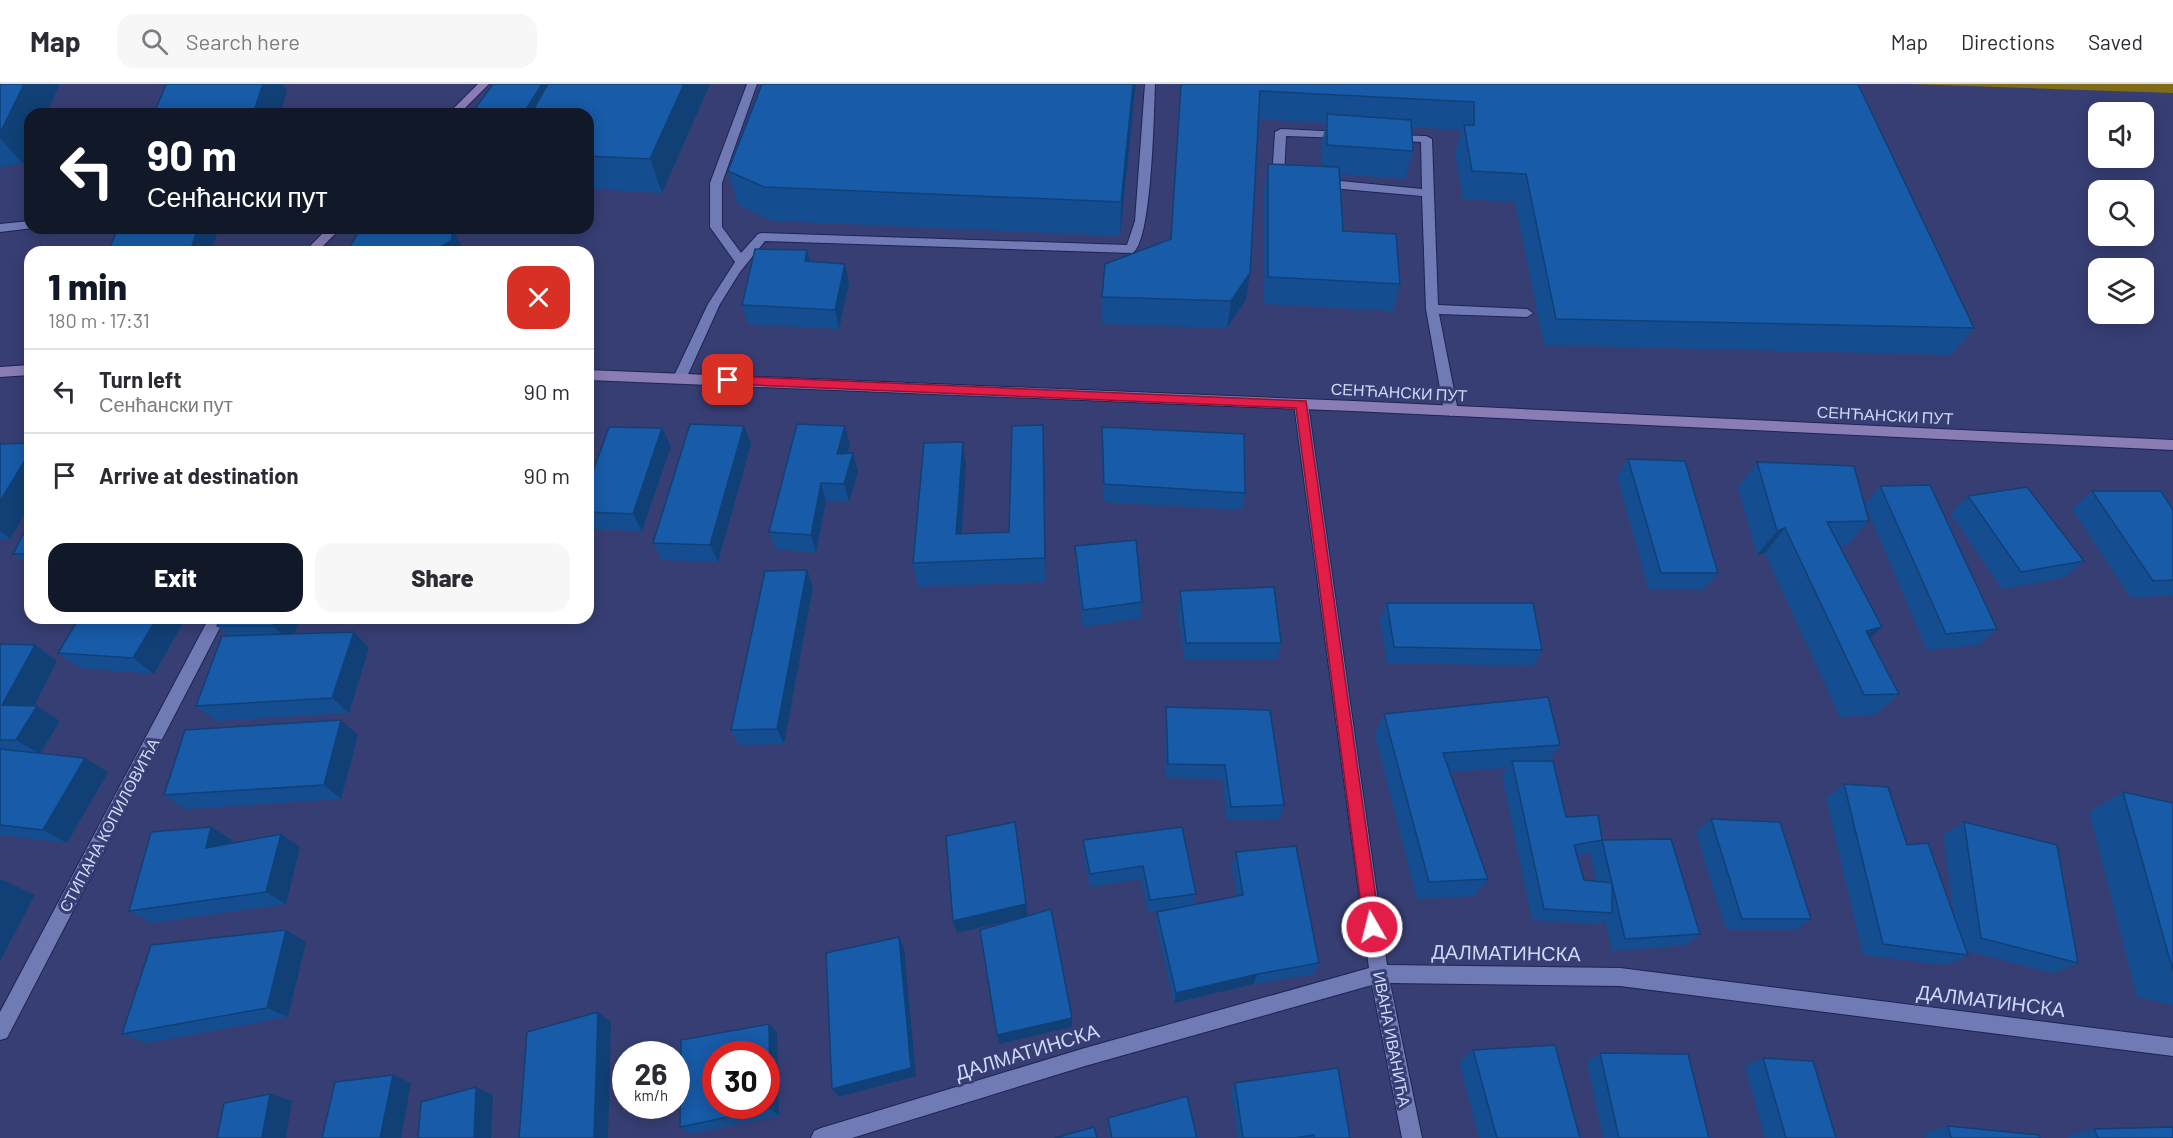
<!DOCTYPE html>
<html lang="en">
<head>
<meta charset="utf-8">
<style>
  body { margin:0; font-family:Barlow,sans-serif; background:#f7f7f7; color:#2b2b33; height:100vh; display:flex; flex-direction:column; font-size:22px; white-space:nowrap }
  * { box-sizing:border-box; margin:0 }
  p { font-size:20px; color:#7c7c81 }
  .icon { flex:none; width:33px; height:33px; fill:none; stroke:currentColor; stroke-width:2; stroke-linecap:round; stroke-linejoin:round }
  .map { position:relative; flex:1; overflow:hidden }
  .details { position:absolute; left:24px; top:162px; width:570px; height:378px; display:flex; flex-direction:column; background:#fff; border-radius:18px; box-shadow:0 3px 15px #0003 }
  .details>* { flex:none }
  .top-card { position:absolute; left:24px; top:24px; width:570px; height:126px; border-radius:18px; box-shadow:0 3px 15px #0003; background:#111827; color:#fff; overflow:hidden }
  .fabs { position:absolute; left:2088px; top:18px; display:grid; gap:12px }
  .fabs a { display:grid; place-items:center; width:66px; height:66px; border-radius:12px; background:#fff; box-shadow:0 3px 15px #0003; font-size:30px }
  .speed { position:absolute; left:612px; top:957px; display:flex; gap:12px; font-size:30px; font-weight:700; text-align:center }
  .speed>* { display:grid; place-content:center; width:78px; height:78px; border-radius:50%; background:#fff; box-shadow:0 3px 15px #0003; line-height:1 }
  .speed small { font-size:15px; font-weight:400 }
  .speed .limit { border:9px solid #d22; background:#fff; color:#111 }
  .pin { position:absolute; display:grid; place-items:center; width:51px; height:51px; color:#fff; margin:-26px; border-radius:12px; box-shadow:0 3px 9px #0006 }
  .me { position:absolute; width:66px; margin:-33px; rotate:352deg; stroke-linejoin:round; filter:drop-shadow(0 0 4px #0008) }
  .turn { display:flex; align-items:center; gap:21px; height:126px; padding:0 24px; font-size:27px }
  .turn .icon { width:78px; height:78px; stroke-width:2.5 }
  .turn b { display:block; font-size:42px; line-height:51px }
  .round { display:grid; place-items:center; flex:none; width:63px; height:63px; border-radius:18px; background:#f7f7f7 }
  .summary { display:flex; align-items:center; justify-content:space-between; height:102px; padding:0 24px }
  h1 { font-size:36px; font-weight:800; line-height:45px; color:#111827 }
  .primary-button { display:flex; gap:12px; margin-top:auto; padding:12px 24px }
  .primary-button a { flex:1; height:69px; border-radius:18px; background:#111827; color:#fff; font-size:24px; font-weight:800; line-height:69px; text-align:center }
  .primary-button a+a { background:#f7f7f7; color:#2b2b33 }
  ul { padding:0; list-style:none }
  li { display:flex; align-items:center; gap:18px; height:84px; padding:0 24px; border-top:2px solid #e1e1e2 }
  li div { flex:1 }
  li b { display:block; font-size:22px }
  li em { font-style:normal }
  header { display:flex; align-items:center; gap:36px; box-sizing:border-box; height:84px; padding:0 30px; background:#fff; border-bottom:2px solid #e1e1e2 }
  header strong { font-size:28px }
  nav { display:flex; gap:33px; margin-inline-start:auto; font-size:21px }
  .search { width:420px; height:54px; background:#f7f7f7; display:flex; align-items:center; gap:15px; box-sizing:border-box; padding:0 21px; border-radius:18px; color:#7c7c81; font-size:22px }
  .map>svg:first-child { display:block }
  .green { fill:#806c17 }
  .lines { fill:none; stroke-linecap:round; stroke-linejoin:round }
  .lane-casing { stroke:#1f2355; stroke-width:2 }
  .street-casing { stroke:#1f2355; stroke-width:2 }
  .secondary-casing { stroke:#1f2355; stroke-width:2 }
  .lane { fill:#707bb5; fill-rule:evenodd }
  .street { fill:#707bb5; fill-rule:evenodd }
  .secondary { fill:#8a7db5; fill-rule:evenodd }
  .wall { fill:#154e90; fill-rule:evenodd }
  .shaded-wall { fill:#114076 }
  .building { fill:#185ba8; stroke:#114076; stroke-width:1.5; fill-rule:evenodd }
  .route { fill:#e11d48; stroke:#92132f; stroke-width:1.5 }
  .labels { text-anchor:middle; stroke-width:6; stroke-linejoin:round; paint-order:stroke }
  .street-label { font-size:16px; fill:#cfd7f7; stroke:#373e73 }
  .near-street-label { font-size:20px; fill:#cfd7f7; stroke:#373e73 }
</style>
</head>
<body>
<header>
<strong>Map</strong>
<div class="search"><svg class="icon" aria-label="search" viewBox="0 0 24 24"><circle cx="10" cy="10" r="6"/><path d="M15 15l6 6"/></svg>Search here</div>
<nav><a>Map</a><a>Directions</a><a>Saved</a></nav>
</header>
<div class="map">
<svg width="2173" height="1054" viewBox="0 0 2173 1054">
  <rect width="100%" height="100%" fill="#373e73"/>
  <!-- green -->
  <polygon class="green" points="1911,0 2173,0 2173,9"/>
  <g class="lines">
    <!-- lane casing -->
    <g class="lane-casing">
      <g id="lane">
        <path d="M747,0H757L722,99V143L741,169L758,150L762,149L1127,161L1135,137L1145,0H1155C1154,25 1152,162 1132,169L765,157L740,188L720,220L685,297H675L673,294L708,220L735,178L710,143V99Z"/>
        <polygon points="1281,45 1344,48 1350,51 1344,54 1286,52 1284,93 1287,96 1281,100 1272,95 1275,48"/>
        <polygon points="1392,51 1426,52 1432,55 1438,221 1527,225 1533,229 1527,233 1439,230 1458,327 1451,332 1444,327 1426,225 1422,112 1320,103 1314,99 1320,95 1422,105 1421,58 1388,56 1386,54"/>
        <polygon points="30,137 30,144 33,144 0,148 0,140"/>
      </g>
    </g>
    <!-- street casing -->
    <g class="street-casing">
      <g id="street">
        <polygon points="1301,315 1308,320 1387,881 1620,884 2173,954 2173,972 1620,902 1390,899 1422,1054 1402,1054 1372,901 1085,982 852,1054 811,1054 814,1047 821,1044 1085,964 1369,884 1294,320"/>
        <polygon points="209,534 225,534 7,954 0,956 0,928"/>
      </g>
    </g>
    <!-- secondary casing -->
    <g class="secondary-casing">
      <g id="secondary">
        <polygon points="478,0 489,0 459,30 448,30"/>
        <polygon points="328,144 341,144 317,168 304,168"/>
        <polygon points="30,281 30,291 0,293 0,283"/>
        <polygon points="588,286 1353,317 2173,356 2173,366 1353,327 588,296"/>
      </g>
    </g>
    <!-- lane -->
    <use href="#lane" class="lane"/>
    <!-- street -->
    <use href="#street" class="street"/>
    <!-- secondary -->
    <use href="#secondary" class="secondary"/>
  </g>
  <!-- wall -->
  <g class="wall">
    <polygon points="0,0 60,0 46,30 30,30 30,65 23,80 0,83"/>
    <polygon points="493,0 710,0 662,109 588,105 588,30"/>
    <polygon points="762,0 1136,0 1120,152 773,137 738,121 728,87"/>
    <polygon points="1181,0 1858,0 1974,244 1951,271 1544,261 1515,118 1463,115 1455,69 1462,46 1411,43 1413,67 1405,95 1340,90 1343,147 1400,200 1393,227 1264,220 1264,107 1268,80 1322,82 1322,58 1326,39 1258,35 1246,216 1227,244 1102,240 1102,213 1171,155"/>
    <polygon points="455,150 465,168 349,168 348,166"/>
    <polygon points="810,177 849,199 839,245 748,240 742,221"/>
    <polygon points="1043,341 1046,498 918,503 913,479 966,383 962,450 1009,448"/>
    <polygon points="744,342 751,360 718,478 662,476 653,459"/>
    <polygon points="1102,343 1245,409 1242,426 1103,418"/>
    <polygon points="30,359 30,421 10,455 0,456 0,360"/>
    <polygon points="850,360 847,370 853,369 858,388 849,418 826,417 816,469 776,465 769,448"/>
    <polygon points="671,362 642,447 589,445 588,401"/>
    <polygon points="1628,375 1718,489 1704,505 1649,506 1617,393"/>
    <polygon points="1757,378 1869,437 1847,461 1839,461 1870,555 1899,610 1874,631 1840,633 1765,469 1757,471 1738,403"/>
    <polygon points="1880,402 1997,545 1978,561 1927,566 1865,420"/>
    <polygon points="2092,407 2173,426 2173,511 2131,514 2072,425"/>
    <polygon points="1968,412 2084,477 2063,494 2002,505 1951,430"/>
    <polygon points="30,437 30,483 13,470"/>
    <polygon points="1075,462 1142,518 1141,534 1083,543 1075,480"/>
    <polygon points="813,503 784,660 739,661 731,646"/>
    <polygon points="1180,507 1281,559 1277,575 1184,575 1178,524"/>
    <polygon points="1387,519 1542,566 1533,582 1387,579 1380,536"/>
    <polygon points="79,534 186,534 154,590 80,584 58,569"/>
    <polygon points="221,534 301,534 294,550 354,548 369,564 349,629 216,637 196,622 229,552 217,542"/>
    <polygon points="0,560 57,577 34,622 60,637 41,669 108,688 67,759 0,751"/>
    <polygon points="1166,623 1284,721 1279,735 1227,736 1222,695 1166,694 1165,638"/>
    <path d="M1384,630L1560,661L1548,677L1566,733L1602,756L1700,850L1685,861L1612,867L1605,836L1599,840L1532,836L1502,691L1507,684L1449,688L1488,795L1474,812L1417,815L1375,651ZM1590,769L1596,797L1584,796L1577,771Z"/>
    <polygon points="358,651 341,715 186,725 164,711"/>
    <polygon points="1844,700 1907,761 1954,831 1943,751 1964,738 2078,879 2053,889 1967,867 1968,871 1946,881 1863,871 1826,714"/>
    <polygon points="2123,708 2173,719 2173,921 2137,913 2089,728"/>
    <polygon points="1711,735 1811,835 1794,846 1726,846 1696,748"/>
    <polygon points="211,743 232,756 231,760 300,763 286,820 152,839 129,827"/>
    <polygon points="1182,743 1196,810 1193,821 1237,812 1232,781 1236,768 1319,879 1314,890 1253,900 1174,919 1156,840 1157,828 1179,824 1148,828 1141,795 1090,803 1083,769 1083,756"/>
    <polygon points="306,858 288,933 147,959 122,950"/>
    <polygon points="777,949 779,1032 691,1050 680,1043"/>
    <polygon points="1473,966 1580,1054 1479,1054 1459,978"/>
    <polygon points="1600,969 1709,1054 1603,1054 1587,978"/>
    <polygon points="1763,974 1836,1054 1765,1054 1745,982"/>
    <polygon points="1235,999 1350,1054 1238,1054 1231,1007"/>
    <polygon points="1108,1034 1197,1054 1110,1054 1107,1041"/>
    <polygon points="1948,1042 2040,1054 1926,1054 1924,1049"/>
    <polygon points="2094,1045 2173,1054 2068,1054 2067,1052"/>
  </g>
  <!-- shaded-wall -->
  <g class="shaded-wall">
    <polygon points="24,0 60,0 46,30 30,30 30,65 23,80 0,54 0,49"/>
    <polygon points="263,0 283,0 287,7 280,30 253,30"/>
    <polygon points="542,0 549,0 544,30 523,30"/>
    <polygon points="684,0 710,0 662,109 650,75"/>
    <polygon points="1133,0 1136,0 1120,152 1121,118"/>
    <polygon points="198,144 219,144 211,168 190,168"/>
    <polygon points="439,144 459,144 455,150 465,168 431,168"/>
    <polygon points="807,166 812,186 805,177"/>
    <polygon points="845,180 849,199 839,245 835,226"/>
    <polygon points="1250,189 1246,216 1227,244 1231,217"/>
    <polygon points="1043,341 1044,367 1046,498 1045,474"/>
    <polygon points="744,342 751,360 718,478 710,461"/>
    <polygon points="845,342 850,360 842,388 837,370"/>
    <polygon points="662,344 671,362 642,447 633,430"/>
    <polygon points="963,358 966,383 960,474 956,450"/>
    <polygon points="30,368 30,421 10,455 0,447 0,417"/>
    <polygon points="853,369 858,388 849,418 844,400"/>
    <polygon points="821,399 826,417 816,469 811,451"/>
    <polygon points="1785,444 1765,469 1757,471 1777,447"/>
    <polygon points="807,486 813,503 784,660 777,645"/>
    <polygon points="157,534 186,534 154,590 133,574"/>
    <polygon points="276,534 301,534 290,558 273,542"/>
    <polygon points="1882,543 1858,566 1866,547"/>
    <polygon points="354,548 369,564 349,629 332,614"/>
    <polygon points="35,561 57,577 27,636 2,621"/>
    <polygon points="37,622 60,637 40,670 16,656"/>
    <polygon points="341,636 358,651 341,715 324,701"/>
    <polygon points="85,674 108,688 67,759 43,746"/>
    <polygon points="211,743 232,756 227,777 206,764"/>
    <polygon points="281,750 300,763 286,820 266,808"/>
    <polygon points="0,795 35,811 0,877"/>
    <polygon points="1026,820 1028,832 957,849 953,837"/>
    <polygon points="286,846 306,858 288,933 267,924"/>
    <polygon points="899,853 904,864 916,992 839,1013 832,1005"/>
    <polygon points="1258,890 1253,900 1174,919 1176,909"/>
    <polygon points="598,928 611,938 608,1054 594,1054"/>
    <polygon points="1072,934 1072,943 999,960 997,951"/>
    <polygon points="769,940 777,949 779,1032 770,1024"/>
    <polygon points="393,991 411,999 401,1054 380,1054"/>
    <polygon points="476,1003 493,1011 491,1054 474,1054"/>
    <polygon points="270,1010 292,1017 286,1054 262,1054"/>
  </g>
  <!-- building -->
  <g class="building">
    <polygon points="0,0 24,0 0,49"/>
    <polygon points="166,0 263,0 253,30 154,30"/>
    <polygon points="493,0 542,0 523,30 471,30"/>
    <polygon points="548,0 684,0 650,75 588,72 588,30 531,30"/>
    <polygon points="762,0 1133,0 1121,118 764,103 728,87"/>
    <polygon points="1181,0 1858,0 1974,244 1556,235 1526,90 1472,87 1464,41 1474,41 1474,18 1260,7 1250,189 1231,217 1102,213 1105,180 1171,155"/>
    <polygon points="1327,30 1411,36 1413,67 1327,61"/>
    <polygon points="1268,80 1339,83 1343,147 1396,150 1400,200 1268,193"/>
    <polygon points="118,144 198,144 190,168 108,168"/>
    <polygon points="361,144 450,144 453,146 451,157 431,168 376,168 348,166"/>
    <polygon points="755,165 807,166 805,177 845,180 835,226 742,221"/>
    <polygon points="690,340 744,342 710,461 653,459"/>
    <polygon points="797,340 845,342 837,370 853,369 844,400 821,399 811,451 769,448"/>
    <polygon points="1043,341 1045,474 913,479 924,359 963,358 956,450 1009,448 1012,342"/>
    <polygon points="609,343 662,344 633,430 588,428 588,401"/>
    <polygon points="1102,343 1244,350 1245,409 1104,400"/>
    <polygon points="30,359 30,368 0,417 0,360"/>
    <polygon points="1628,375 1685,377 1718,489 1661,489"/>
    <polygon points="1757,378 1854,382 1869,437 1827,438 1882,543 1866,547 1899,610 1864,611 1785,444 1777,447"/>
    <polygon points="1930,401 1997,545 1946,550 1880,402"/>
    <polygon points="2027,403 2084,477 2021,488 1968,412"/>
    <polygon points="2092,407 2161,407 2173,426 2173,496 2153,497"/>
    <polygon points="30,437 30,470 13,470"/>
    <polygon points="1136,456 1142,518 1083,526 1075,462"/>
    <polygon points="807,486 777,645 731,646 765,487"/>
    <polygon points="1274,503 1281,559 1186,559 1180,507"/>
    <polygon points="1387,519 1533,519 1542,566 1394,563"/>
    <polygon points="79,534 157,534 133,574 58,569"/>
    <polygon points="221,534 276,534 273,542 217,542"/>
    <polygon points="354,548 332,614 196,622 222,552"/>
    <polygon points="0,560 35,561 2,621 37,622 16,656 0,656"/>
    <polygon points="1548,613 1560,661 1443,669 1488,795 1429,798 1384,630"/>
    <polygon points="1166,623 1270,626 1284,721 1231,723 1225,681 1168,680"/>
    <polygon points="341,636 324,701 164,711 185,646"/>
    <polygon points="0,665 85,674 43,746 0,741"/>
    <path d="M1512,677H1553L1566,733L1598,731L1602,756L1671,755L1700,850L1625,855L1612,799V829L1544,825ZM1602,756L1612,799L1584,796L1574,761Z"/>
    <polygon points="1844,700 1888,703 1907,761 1928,759 1968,871 1883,860"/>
    <polygon points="2123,708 2173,719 2173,887"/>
    <polygon points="1711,735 1780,738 1811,835 1742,835"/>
    <polygon points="1015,738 1026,820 953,837 946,752"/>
    <polygon points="1964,738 2057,761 2078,879 1981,854"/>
    <polygon points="211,743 206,764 281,750 266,808 129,827 151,748"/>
    <polygon points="1182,743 1196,810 1150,816 1143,782 1090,790 1083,756"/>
    <polygon points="1296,762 1319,879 1258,890 1176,909 1157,828 1243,811 1236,768"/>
    <polygon points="1051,825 1072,934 997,951 980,846"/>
    <polygon points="286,846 267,924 122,950 151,861"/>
    <polygon points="899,853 911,984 832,1005 826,869"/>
    <polygon points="598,928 594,1054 519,1054 527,948"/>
    <path d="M769,940L770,1024L680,1043L681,956ZM716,970H766V1022H716Z"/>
    <polygon points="1555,961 1580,1054 1497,1054 1473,966"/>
    <polygon points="1600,969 1688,970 1709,1054 1619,1054"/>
    <polygon points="1763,974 1813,977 1836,1054 1786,1054"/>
    <polygon points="1338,984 1350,1054 1314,1054 1314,1051 1295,1054 1243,1054 1235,999"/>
    <polygon points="393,991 380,1054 322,1054 335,998"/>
    <polygon points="476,1003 474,1054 418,1054 421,1018"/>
    <polygon points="270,1010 262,1054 217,1054 224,1019"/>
    <polygon points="1187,1012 1197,1054 1112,1054 1108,1034"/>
    <polygon points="1948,1042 2039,1051 2040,1054 1951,1054"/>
    <polygon points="1094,1043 1097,1054 1055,1054"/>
    <polygon points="2173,1043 2173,1054 2098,1054 2094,1045"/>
  </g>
  <!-- route -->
  <polygon class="route" points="728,292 1306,317 1380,843 1378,848 1372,850 1367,848 1364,843 1296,324 728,300 722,296"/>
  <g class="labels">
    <!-- street labels -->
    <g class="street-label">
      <text transform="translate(1399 308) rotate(3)" y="6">СЕНЋАНСКИ ПУТ</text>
      <text transform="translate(1885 331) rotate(3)" y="6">СЕНЋАНСКИ ПУТ</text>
      <text transform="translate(109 741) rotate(-62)" y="6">СТИПАНА КОПИЛОВИЋА</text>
      <text transform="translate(1392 955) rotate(79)" y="6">ИВАНА ИВАНИЋА</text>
    </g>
    <!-- near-street labels -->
    <g class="near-street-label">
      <text transform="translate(1506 869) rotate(1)" y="7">ДАЛМАТИНСКА</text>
      <text transform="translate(1991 917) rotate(7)" y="7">ДАЛМАТИНСКА</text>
      <text transform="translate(1027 968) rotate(-17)" y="7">ДАЛМАТИНСКА</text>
    </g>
  </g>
</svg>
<div class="fabs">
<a><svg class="icon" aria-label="sound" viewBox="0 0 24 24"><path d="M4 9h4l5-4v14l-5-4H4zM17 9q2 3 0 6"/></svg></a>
<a><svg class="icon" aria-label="search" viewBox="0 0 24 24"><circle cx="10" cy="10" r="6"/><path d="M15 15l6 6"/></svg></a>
<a><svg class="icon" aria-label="layers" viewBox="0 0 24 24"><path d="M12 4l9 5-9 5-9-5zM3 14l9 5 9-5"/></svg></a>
</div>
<div class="speed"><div>26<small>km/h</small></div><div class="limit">30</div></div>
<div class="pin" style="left:728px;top:296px;background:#d93025"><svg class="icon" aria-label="arrive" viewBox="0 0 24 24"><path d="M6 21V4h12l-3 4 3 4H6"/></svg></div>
<svg class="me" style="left:1372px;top:843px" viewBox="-20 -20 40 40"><circle r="17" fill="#e11d48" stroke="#fff" stroke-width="3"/><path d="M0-11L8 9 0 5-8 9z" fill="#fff"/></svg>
<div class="top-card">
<div class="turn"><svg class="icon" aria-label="left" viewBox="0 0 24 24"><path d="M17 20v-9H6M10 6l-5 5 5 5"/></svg><div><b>90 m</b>Сенћански пут</div></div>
</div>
<section class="details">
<div class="summary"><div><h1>1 min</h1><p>180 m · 17:31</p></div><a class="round" style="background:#d93025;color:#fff"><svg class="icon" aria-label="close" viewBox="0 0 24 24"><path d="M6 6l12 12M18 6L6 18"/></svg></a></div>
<ul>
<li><svg class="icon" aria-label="left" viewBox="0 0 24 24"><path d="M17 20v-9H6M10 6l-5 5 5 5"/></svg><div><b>Turn left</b><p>Сенћански пут</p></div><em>90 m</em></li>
<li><svg class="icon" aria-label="arrive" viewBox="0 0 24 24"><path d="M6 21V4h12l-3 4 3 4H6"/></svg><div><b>Arrive at destination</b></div><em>90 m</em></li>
</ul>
<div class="primary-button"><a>Exit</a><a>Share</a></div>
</section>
</div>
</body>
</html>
